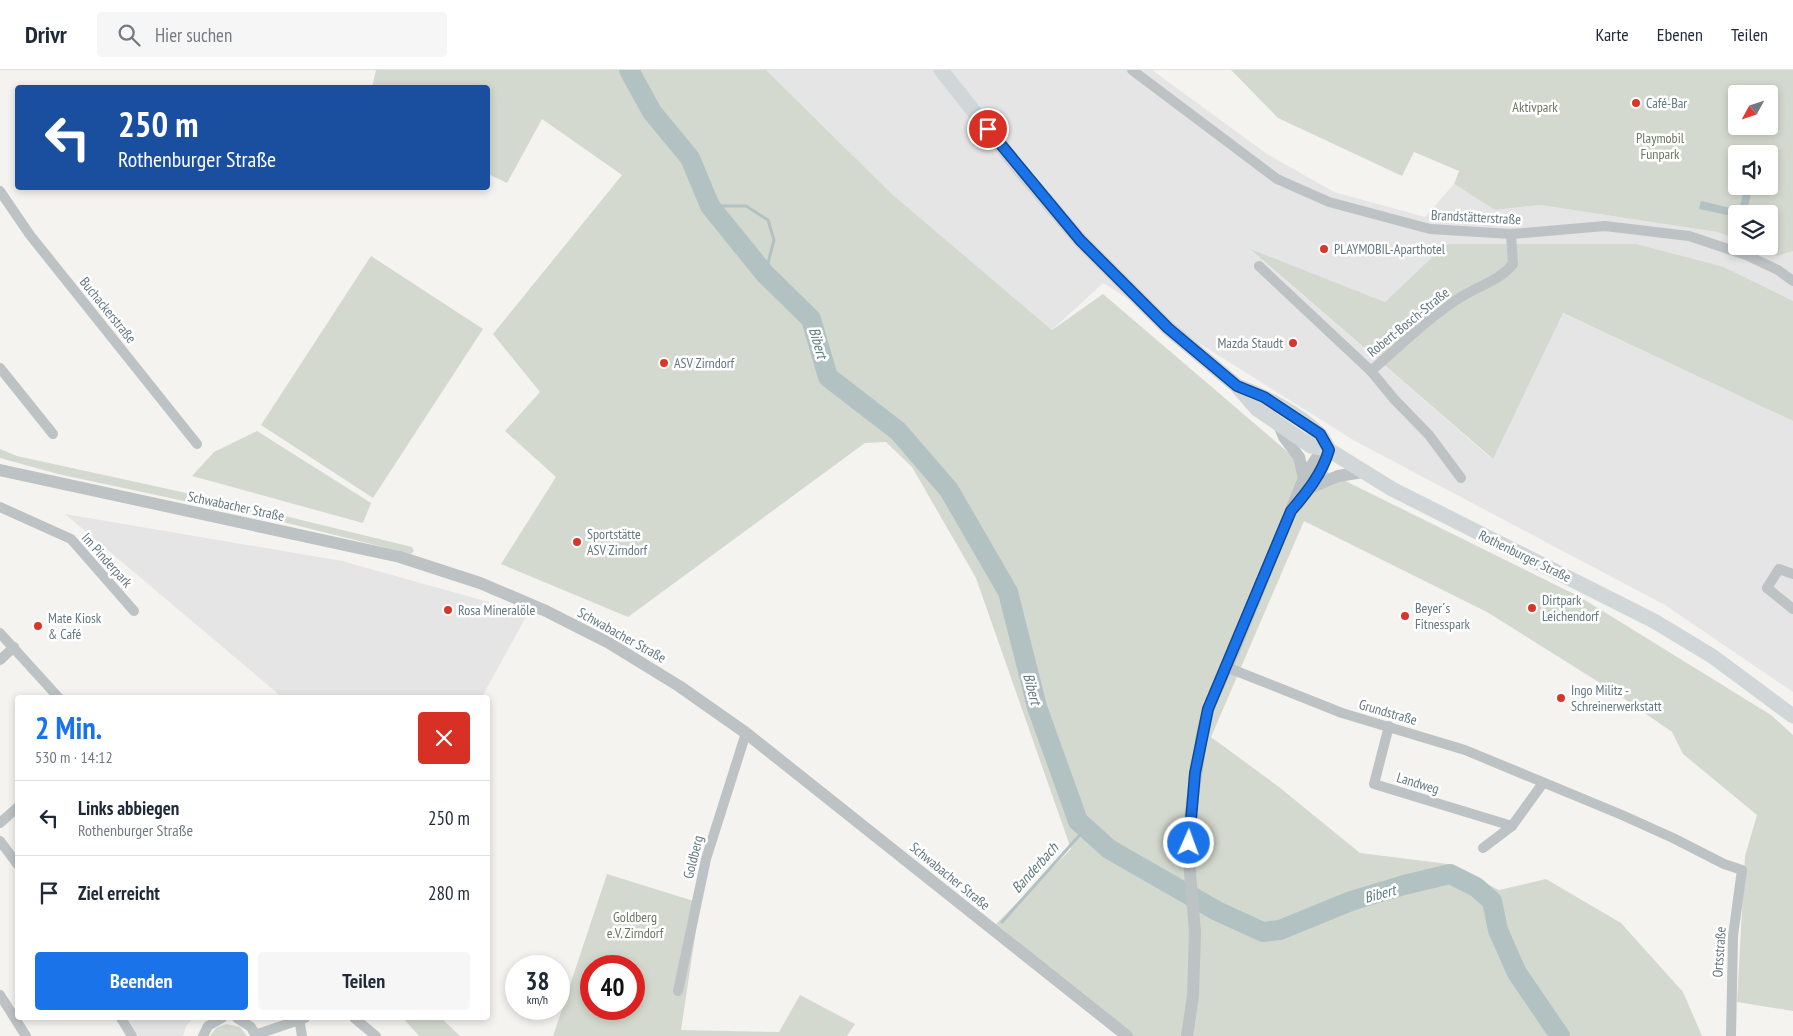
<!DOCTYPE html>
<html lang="de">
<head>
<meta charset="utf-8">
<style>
  body { margin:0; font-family:"PT Sans Narrow",sans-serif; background:#f6f6f7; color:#1f2937; height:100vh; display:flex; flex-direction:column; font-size:19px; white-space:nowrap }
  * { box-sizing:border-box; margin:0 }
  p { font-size:16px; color:#747a83 }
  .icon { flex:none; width:28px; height:28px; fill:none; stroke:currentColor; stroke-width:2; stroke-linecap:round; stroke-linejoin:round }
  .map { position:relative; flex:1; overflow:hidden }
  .panel { position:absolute; left:15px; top:625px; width:475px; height:325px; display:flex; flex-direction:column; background:#fff; border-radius:5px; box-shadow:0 2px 8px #0003 }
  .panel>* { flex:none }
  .top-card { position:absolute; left:15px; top:15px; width:475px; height:105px; border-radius:5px; box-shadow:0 2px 8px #0003; background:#1a4fa0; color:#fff; overflow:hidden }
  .needle { width:32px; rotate:230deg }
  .buttons { position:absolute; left:1728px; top:15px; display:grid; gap:10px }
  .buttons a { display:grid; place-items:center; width:50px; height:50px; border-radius:5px; background:#fff; box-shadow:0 2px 8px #0003; font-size:25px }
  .speed { position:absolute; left:505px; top:885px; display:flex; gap:10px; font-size:25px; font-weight:700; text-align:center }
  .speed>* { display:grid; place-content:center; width:65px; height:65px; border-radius:50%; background:#fff; box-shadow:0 2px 8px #0003; line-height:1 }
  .speed small { font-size:12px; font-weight:400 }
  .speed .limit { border:8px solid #d22; background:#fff; color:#111 }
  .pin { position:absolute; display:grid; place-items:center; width:42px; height:42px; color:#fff; margin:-21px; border:2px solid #fff; border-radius:50%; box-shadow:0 1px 5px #0007 }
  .me { position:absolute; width:55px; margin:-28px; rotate:2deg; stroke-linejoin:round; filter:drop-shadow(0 0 4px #0008) }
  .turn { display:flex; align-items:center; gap:18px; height:105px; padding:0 20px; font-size:22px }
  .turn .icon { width:65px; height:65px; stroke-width:2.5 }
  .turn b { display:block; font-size:35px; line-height:42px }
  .round { display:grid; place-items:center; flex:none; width:52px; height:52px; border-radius:5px; background:#f6f6f7 }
  .headline { display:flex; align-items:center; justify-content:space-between; height:85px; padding:0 20px }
  h1 { font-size:30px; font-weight:600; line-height:38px; color:#1a73e8 }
  .action { display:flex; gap:10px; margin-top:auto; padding:10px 20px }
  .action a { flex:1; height:58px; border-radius:5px; background:#1a73e8; color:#fff; font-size:20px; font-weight:600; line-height:58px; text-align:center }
  .action a+a { background:#f6f6f7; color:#1f2937 }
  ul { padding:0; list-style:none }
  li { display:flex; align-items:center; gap:15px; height:75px; padding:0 20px; border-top:1px solid #e0e1e3 }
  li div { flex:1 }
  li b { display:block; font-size:19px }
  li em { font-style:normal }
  header { display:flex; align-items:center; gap:30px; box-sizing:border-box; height:70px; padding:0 25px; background:#fff; border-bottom:1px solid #e0e1e3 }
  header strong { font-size:24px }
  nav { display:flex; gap:28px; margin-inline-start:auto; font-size:18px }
  .search { width:350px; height:45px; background:#f6f6f7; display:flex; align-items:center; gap:12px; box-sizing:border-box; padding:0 18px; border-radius:5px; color:#747a83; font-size:19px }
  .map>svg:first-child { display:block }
  .built { fill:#e4e5e4 }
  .green { fill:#d4d9cf; fill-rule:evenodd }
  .water { fill:#b2c2c3 }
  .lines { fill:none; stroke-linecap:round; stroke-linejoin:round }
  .stream { stroke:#b2c2c3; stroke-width:3 }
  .river { stroke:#b2c2c3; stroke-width:20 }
  .minor { stroke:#bdc2c4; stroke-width:10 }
  .tertiary { stroke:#bdc2c4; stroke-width:12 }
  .secondary { stroke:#d1d6d9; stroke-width:15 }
  .route-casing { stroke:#114b97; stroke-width:12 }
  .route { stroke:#1a73e8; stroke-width:9 }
  .poi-dot { fill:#db3529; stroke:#fff; stroke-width:2 }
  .labels { text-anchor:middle; stroke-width:5; stroke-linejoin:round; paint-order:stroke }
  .poi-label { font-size:14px; fill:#647880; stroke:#fff; text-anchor:start }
  .park-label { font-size:14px; fill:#6a7762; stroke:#fff }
  .street-label { font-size:14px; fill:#647880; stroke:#fff }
  .water-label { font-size:15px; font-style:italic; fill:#5f7b7e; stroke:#fff }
</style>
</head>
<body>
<header>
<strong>Drivr</strong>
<div class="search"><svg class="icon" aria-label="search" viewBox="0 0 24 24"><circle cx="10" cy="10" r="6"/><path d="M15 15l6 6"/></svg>Hier suchen</div>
<nav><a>Karte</a><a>Ebenen</a><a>Teilen</a></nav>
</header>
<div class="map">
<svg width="1793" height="966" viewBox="0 0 1793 966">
  <rect width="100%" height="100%" fill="#f4f3f0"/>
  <!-- built -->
  <g class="built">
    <polygon points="766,0 1152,0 1267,84 1334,122 1425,147 1454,114 1495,140 1540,135 1717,162 1736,169 1736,176 1753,176 1777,186 1793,181 1793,231 1724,197 1446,174 1385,232 1251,180 1492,389 1562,243 1793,351 1793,622 1665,535 1355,371 1103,213 1052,260 893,125"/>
    <polygon points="65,444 342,491 528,543 482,627 282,627"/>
    <polygon points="128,948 193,948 186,956 183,966 138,966"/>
  </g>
  <!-- green -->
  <g class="green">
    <polygon points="376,0 766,0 893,125 1052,260 1103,224 1289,383 1580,527 1771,645 1793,665 1793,941 1737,932 1745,786 1757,745 1683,684 1672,662 1616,623 1487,542 1304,451 1211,667 1279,717 1360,783 1448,794 1499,820 1546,809 1621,853 1683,922 1702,966 1131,966 996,854 1071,779 976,508 912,397 886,372 865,373 628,547 501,494 556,407 505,361 540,322 493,264 622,105 542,49 507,113 488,104 488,18 372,18"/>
    <path d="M1231,0H1793V181L1777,186L1753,176H1769V144H1736V169L1717,162L1540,135L1495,140L1454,114L1459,101L1414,82L1402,106L1278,48ZM1736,24H1769V56H1736ZM1736,84H1769V116H1736Z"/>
    <polygon points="1446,174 1636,174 1724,197 1793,231 1793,351 1563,243 1493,389 1250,179 1385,232"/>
    <polygon points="371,186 483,259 373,428 261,355"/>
    <polygon points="257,361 371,433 363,453 192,406 214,382"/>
    <polygon points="0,379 17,386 223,431 404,475 412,477 414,481 411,484 287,453 58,404 0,388"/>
    <path d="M607,804L700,833L681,960L779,962L800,925L855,954L847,966H553ZM591,896H634V939H591Z"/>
    <polygon points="403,948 441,948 460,966 419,966"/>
    <polygon points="226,954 240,957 247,966 210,966 216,958"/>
  </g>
  <!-- water -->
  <polygon class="water" points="1745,116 1753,116 1746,144 1736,144 1736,147 1699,139 1701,131 1739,140"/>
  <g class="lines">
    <!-- stream -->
    <g class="stream">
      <polyline points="710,136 746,136 768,150 774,170 765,204"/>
      <polyline points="1002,852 1086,758"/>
    </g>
    <!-- river -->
    <polyline class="river" points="629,0 652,42 690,88 710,136 765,204 811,249 828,307 898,361 949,420 1008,522 1037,637 1078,751 1109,779 1217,841 1263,862 1280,860 1351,831 1404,815 1450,804 1476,817 1492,831 1498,860 1517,903 1560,966"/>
    <!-- minor -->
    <g class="minor">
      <polyline points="1132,0 1277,109 1329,132 1430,159 1511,164 1605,156 1689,166 1746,185 1778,200 1793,211"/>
      <polyline points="0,121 30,165 197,374"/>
      <polyline points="1259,196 1371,301"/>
      <polyline points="0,298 53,364"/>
      <path d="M1461,408L1429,365L1394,329L1371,301C1400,276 1429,247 1461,227C1480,215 1499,211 1513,194L1511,164"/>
      <polyline points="0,437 71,469 134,541"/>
      <polyline points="1793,504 1779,499 1767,518 1793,539"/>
      <polyline points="0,563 59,628"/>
      <polyline points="0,590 14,577"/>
      <polyline points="1226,597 1342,643 1465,680 1622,745 1673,768 1724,794 1742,800 1733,866 1731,966"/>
      <polyline points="1389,656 1374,714 1512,756"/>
      <polyline points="0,753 18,737"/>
      <polyline points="0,771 18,795"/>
      <polyline points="1483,778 1512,756 1543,713"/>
      <polyline points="678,921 706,789 746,663"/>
      <polyline points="0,925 26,966"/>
      <polyline points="121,948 132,966"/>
      <polyline points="237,948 251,957 256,966"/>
      <polyline points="299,948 302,966"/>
      <polyline points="354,948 376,966"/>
      <polyline points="255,965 305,948"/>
      <polyline points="203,966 208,956 222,948"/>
    </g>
    <!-- tertiary -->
    <g class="tertiary">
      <polyline points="1279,355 1284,367 1299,387 1304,408"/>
      <polyline points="0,400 400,487 480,513 546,541 609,573 679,616 746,663 1127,966"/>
      <polyline points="1312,417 1338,406 1363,402"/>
      <polyline points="1298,434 1320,402 1329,380"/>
      <polyline points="1187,966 1193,926 1195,862 1189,791 1189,755 1202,665 1208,639 1236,576 1304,408 1316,389 1329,380"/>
    </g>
    <!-- secondary -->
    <g class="secondary">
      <polyline points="941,0 1022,102 1080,170 1168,258 1237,316 1257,339 1311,376 1329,380 1392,419 1654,551 1712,586 1793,646"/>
      <path d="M1240,317C1266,327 1298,344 1318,363C1323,367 1326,374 1329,380"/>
    </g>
  </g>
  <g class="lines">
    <!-- route casing -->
    <g class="route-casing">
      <path id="route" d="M988,59L1080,170L1168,258L1237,316L1264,327L1320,364L1329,380C1322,404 1307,422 1291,441L1208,639L1195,703L1189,773"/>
    </g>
    <!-- route -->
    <use href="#route" class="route"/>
  </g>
  <!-- markers -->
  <g class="poi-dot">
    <circle cx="1636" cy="33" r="5"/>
    <circle cx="1324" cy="179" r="5"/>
    <circle cx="1293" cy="273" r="5"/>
    <circle cx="664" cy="293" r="5"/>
    <circle cx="577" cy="472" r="5"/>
    <circle cx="1532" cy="538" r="5"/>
    <circle cx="448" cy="540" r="5"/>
    <circle cx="1405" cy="546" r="5"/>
    <circle cx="38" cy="556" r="5"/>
    <circle cx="1561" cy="628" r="5"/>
  </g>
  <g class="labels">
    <!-- poi labels -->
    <g class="poi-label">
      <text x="1646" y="38">Café-Bar</text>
      <text x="1334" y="184">PLAYMOBIL-Aparthotel</text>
      <text x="1283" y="278" text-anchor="end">Mazda Staudt</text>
      <text x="674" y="298">ASV Zirndorf</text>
      <text x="587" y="469">Sportstätte<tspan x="587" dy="16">ASV Zirndorf</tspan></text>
      <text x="1542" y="535">Dirtpark<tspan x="1542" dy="16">Leichendorf</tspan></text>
      <text x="1415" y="543">Beyer´s<tspan x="1415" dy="16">Fitnesspark</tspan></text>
      <text x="458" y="545">Rosa Mineralöle</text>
      <text x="48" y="553">Mate Kiosk<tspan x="48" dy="16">&amp; Café</tspan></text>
      <text x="1571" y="625">Ingo Militz -<tspan x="1571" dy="16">Schreinerwerkstatt</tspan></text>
    </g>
    <!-- park labels -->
    <g class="park-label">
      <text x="1535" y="42">Aktivpark</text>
      <text x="1660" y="73">Playmobil<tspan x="1660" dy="16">Funpark</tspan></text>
      <text x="635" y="852">Goldberg<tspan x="635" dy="16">e.V. Zirndorf</tspan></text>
    </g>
    <!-- street labels -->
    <g class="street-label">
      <text transform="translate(1476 147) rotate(3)" y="5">Brandstätterstraße</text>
      <text transform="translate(108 240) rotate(51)" y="5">Buchackerstraße</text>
      <text transform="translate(1408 252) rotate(-39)" y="5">Robert-Bosch-Straße</text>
      <text transform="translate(236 436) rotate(12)" y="5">Schwabacher Straße</text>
      <text transform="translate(1525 486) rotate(26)" y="5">Rothenburger Straße</text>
      <text transform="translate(107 490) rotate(48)" y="5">Im Pinderpark</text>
      <text transform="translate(622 565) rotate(29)" y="5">Schwabacher Straße</text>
      <text transform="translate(1388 642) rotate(16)" y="5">Grundstraße</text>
      <text transform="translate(1418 713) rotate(17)" y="5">Landweg</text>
      <text transform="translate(693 787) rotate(-76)" y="5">Goldberg</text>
      <text transform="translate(950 806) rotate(39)" y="5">Schwabacher Straße</text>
      <text transform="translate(1719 882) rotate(-86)" y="5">Ortsstraße</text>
    </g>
    <!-- water labels -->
    <g class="water-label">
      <text transform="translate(818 273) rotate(74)" y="5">Bibert</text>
      <text transform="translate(1032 619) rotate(75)" y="5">Bibert</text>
      <text transform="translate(1035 798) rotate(-48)" y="5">Banderbach</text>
      <text transform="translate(1380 824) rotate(-15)" y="5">Bibert</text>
    </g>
  </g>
</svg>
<div class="buttons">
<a><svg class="needle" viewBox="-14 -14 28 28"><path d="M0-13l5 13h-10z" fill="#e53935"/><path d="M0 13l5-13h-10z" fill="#747a83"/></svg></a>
<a><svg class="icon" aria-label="sound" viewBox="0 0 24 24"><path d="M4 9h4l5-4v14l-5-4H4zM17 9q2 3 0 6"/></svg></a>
<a><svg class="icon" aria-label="layers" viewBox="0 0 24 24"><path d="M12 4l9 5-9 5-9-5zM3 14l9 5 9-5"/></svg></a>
</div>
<div class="speed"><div>38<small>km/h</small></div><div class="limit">40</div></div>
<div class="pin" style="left:988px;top:59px;background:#d93025"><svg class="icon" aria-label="arrive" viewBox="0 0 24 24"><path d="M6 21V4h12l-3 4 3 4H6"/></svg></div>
<svg class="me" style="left:1189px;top:773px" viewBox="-20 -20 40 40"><circle r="17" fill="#1a73e8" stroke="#fff" stroke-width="3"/><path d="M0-11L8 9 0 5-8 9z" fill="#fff"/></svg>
<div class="top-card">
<div class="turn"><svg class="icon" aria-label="left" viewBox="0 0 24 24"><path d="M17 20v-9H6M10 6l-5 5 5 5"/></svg><div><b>250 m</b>Rothenburger Straße</div></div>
</div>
<section class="panel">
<div class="headline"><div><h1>2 Min.</h1><p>530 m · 14:12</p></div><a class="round" style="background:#d93025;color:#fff"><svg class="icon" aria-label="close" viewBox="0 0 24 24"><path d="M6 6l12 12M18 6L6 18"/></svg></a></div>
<ul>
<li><svg class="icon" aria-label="left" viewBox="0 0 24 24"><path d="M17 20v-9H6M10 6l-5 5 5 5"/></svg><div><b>Links abbiegen</b><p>Rothenburger Straße</p></div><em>250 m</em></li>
<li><svg class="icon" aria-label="arrive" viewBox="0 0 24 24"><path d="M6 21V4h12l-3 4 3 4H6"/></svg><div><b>Ziel erreicht</b></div><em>280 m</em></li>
</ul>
<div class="action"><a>Beenden</a><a>Teilen</a></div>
</section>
</div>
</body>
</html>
